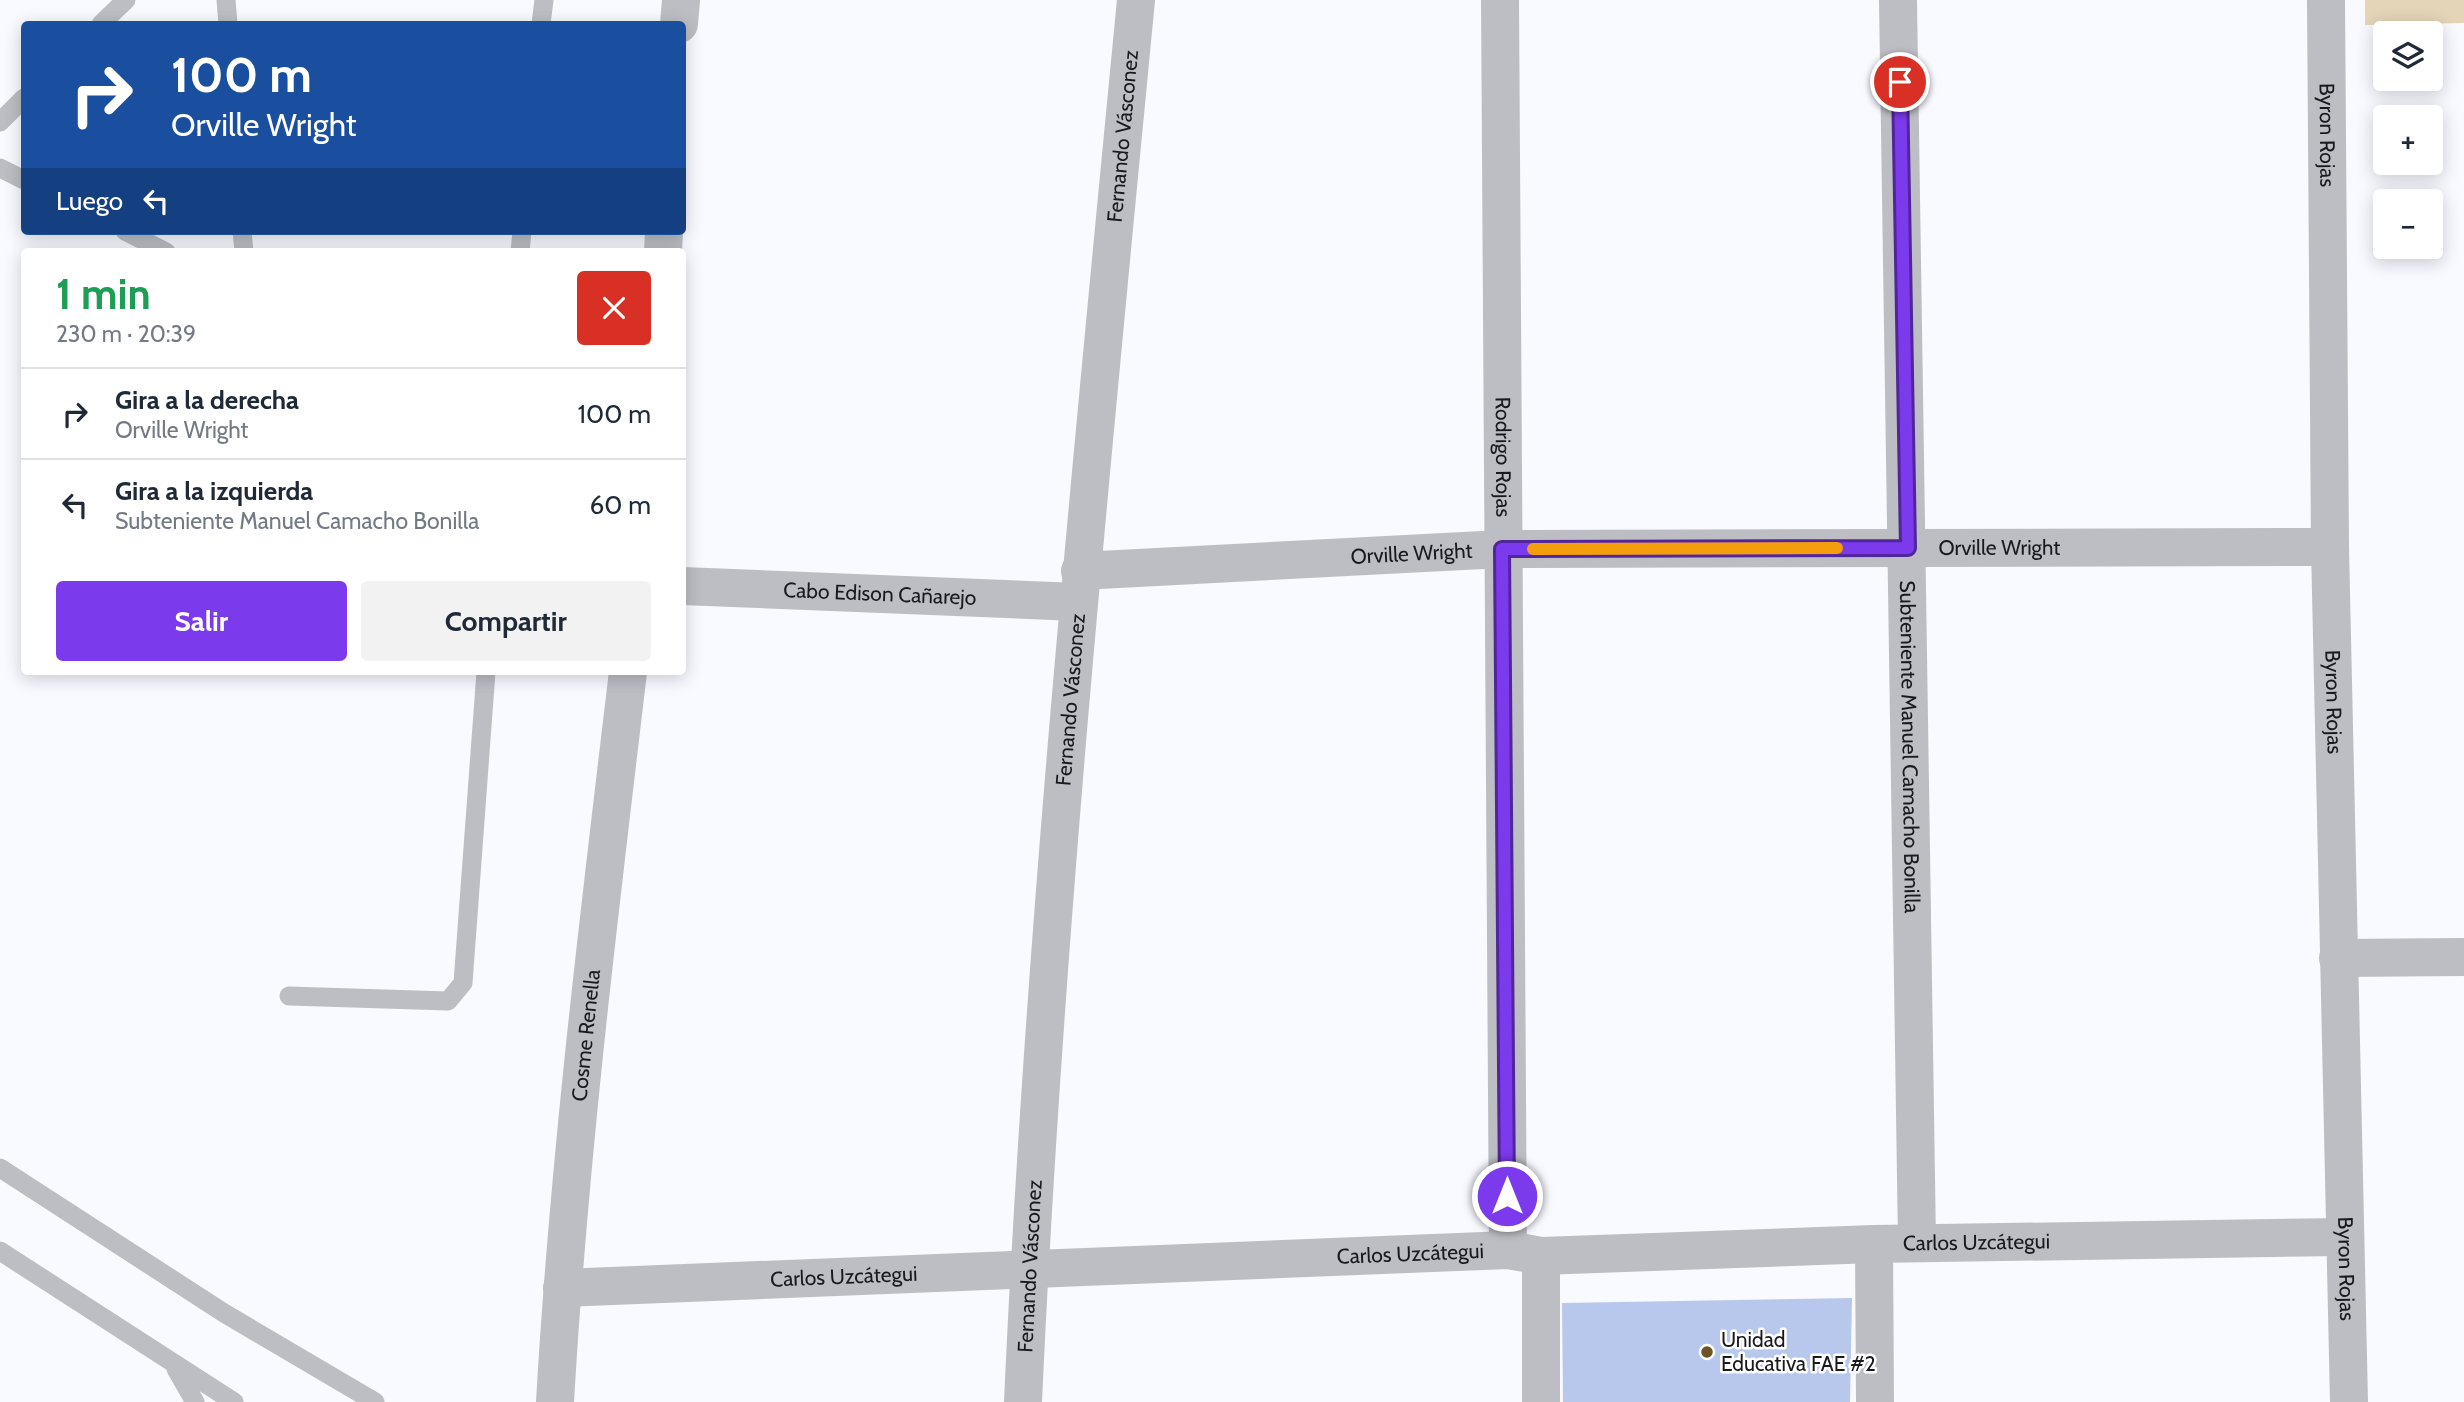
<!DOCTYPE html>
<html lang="es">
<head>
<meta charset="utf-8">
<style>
  body { margin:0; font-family:Cabin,sans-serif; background:#f2f2f3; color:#1f2937; height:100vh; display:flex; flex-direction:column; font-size:26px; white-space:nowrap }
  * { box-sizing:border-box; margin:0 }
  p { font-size:23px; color:#747a83 }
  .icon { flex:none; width:38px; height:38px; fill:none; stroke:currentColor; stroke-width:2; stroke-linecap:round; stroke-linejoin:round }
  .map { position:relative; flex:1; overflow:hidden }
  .details { position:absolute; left:21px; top:248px; width:665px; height:427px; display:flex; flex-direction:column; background:#fff; border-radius:7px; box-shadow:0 4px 18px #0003 }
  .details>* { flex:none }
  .guide { position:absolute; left:21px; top:21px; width:665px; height:214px; border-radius:7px; box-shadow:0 4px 18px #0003; background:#1a4fa0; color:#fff; overflow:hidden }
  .fabs { position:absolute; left:2373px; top:21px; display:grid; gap:14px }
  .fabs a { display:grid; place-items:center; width:70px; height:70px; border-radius:7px; background:#fff; box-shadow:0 4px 18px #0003; font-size:35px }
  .pin { position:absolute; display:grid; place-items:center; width:60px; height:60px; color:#fff; margin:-30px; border:4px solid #fff; border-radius:50%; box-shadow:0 2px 7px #0007 }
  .me { position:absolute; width:77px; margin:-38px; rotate:0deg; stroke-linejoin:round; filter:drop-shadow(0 0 5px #0008) }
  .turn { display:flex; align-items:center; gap:24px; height:147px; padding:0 35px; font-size:32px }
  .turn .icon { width:91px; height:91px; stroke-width:2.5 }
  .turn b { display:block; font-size:49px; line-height:60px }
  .then { display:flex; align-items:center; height:66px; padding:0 35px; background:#0003; gap:14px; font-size:26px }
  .round { display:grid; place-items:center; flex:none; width:74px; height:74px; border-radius:7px; background:#f2f2f3 }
  .head { display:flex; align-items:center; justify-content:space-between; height:119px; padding:0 35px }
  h1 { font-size:42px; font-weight:700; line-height:52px; color:#1e9e55 }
  .button { display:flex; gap:14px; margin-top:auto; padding:14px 35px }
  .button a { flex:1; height:80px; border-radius:7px; background:#7c3aed; color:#fff; font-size:28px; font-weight:700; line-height:80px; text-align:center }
  .button a+a { background:#f2f2f3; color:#1f2937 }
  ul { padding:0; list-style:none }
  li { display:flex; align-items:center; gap:21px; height:91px; padding:0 35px; border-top:2px solid #e0e1e3 }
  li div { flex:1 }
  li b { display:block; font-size:26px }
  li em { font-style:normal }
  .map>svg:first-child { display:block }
  .green { fill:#e4d4b8 }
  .building { fill:#b8c8ed }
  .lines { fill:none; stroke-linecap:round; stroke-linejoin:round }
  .service { stroke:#bcbec3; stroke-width:19 }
  .minor { stroke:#bcbec3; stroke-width:38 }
  .tertiary { stroke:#bcbec3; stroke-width:38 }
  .route-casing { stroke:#51269a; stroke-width:18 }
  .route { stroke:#7c3aed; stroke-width:12 }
  .slow { stroke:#f59e0b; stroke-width:12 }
  .poi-dot { fill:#6b5323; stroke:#fff; stroke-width:2.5 }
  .labels { text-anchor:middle; stroke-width:5; stroke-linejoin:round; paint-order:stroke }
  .street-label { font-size:21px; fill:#191a1e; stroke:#fff }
  .poi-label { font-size:21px; fill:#191a1e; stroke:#fff; text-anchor:start }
</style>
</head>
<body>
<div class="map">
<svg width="2464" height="1402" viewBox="0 0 2464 1402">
  <rect width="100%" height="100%" fill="#f9faff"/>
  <!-- green -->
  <polygon class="green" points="2365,0 2464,0 2464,23 2365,25"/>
  <!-- building -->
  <polygon class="building" points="1852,1298 1850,1402 1563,1402 1562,1303"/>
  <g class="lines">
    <!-- service -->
    <g class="service">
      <polyline points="226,0 228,24"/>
      <polyline points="101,24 126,0"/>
      <polyline points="541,24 544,0"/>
      <polyline points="0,122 24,98"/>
      <polyline points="0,168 24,180"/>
      <polyline points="125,231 166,252"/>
      <polyline points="242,231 244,252"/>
      <polyline points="520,252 522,231"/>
      <polyline points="289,996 448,1001 463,983 486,672"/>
      <polyline points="0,1168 224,1313 375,1402"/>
      <polyline points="0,1251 234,1402"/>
      <polyline points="176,1369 195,1402"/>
    </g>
    <!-- minor -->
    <g class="minor">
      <path id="s1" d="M1500,0L1508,1250"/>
      <path id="s2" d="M1898,0L1917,1243"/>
      <path id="s3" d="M2326,0L2330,547L2349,1402"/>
      <path id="s4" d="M1080,571L1502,549L2330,547"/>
      <path id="s5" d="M682,586L1078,602"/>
      <polyline points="2338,958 2464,957"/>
      <polyline points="1874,1244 1875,1402"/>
      <polyline points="1541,1256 1541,1402"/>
      <path id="s6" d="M562,1288L1508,1250L1541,1256L1874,1244L2343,1237"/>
      <path id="s7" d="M1023,1402C1044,934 1091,467 1136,0"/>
    </g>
    <!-- tertiary -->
    <g class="tertiary">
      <polyline points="679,24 681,0"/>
      <polyline points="663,252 664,231"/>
      <path id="s8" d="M555,1402C569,1158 599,915 628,672"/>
    </g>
  </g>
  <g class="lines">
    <!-- route casing -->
    <g class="route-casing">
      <polyline id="route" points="1507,1196 1502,549 1908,548 1900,82"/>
    </g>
    <!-- route -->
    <use href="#route" class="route"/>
    <!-- slow -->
    <polyline class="slow" points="1533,549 1837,548"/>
  </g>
  <!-- markers -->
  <circle class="poi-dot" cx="1707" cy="1352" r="7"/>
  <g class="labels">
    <!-- street labels -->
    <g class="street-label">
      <text dy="7" stroke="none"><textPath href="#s3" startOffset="135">Byron Rojas</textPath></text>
      <text dy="7" stroke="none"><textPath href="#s7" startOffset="1270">Fernando Vásconez</textPath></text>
      <text dy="7" stroke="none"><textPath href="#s1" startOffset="457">Rodrigo Rojas</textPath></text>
      <text dy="7" stroke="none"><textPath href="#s4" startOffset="920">Orville Wright</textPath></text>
      <text dy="7" stroke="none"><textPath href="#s4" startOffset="332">Orville Wright</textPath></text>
      <text dy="7" stroke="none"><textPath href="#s5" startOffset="198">Cabo Edison Cañarejo</textPath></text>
      <text dy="7" stroke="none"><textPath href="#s7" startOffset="704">Fernando Vásconez</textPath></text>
      <text dy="7" stroke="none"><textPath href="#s3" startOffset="702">Byron Rojas</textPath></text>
      <text dy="7" stroke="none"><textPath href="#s2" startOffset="747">Subteniente Manuel Camacho Bonilla</textPath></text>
      <text dy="7" stroke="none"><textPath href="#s8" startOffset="368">Cosme Renella</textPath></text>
      <text dy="7" stroke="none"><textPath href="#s6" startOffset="1416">Carlos Uzcátegui</textPath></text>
      <text dy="7" stroke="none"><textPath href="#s6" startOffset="849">Carlos Uzcátegui</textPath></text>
      <text dy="7" stroke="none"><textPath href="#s7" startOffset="136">Fernando Vásconez</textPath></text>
      <text dy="7" stroke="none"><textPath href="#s3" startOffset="1269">Byron Rojas</textPath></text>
      <text dy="7" stroke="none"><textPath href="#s6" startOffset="282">Carlos Uzcátegui</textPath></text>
    </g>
    <!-- poi labels -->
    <g class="poi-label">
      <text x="1721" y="1347">Unidad<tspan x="1721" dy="24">Educativa FAE #2</tspan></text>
    </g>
  </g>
</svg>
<div class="fabs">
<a><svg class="icon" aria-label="layers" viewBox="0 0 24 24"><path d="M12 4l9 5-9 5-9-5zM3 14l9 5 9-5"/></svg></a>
<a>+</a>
<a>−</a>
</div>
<div class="pin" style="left:1900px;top:82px;background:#d93025"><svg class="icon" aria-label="arrive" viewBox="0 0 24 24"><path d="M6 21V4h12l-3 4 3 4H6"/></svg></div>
<svg class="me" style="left:1507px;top:1196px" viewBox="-20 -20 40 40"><circle r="17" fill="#7c3aed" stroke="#fff" stroke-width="3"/><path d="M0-11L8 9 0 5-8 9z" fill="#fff"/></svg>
<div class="guide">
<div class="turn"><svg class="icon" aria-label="right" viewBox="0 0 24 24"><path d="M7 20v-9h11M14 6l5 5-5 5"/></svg><div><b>100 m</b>Orville Wright</div></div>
<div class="then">Luego<svg class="icon" aria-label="left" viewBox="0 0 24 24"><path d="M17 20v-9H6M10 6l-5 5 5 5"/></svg></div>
</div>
<section class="details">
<div class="head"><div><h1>1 min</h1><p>230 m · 20:39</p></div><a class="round" style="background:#d93025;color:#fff"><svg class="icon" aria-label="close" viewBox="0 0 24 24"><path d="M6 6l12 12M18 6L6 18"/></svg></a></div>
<ul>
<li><svg class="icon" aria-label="right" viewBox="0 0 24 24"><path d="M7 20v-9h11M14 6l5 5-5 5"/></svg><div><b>Gira a la derecha</b><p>Orville Wright</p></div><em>100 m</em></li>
<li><svg class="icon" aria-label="left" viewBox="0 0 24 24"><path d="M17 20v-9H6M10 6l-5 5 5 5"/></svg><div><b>Gira a la izquierda</b><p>Subteniente Manuel Camacho Bonilla</p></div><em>60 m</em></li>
</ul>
<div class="button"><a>Salir</a><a>Compartir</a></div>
</section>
</div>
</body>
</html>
